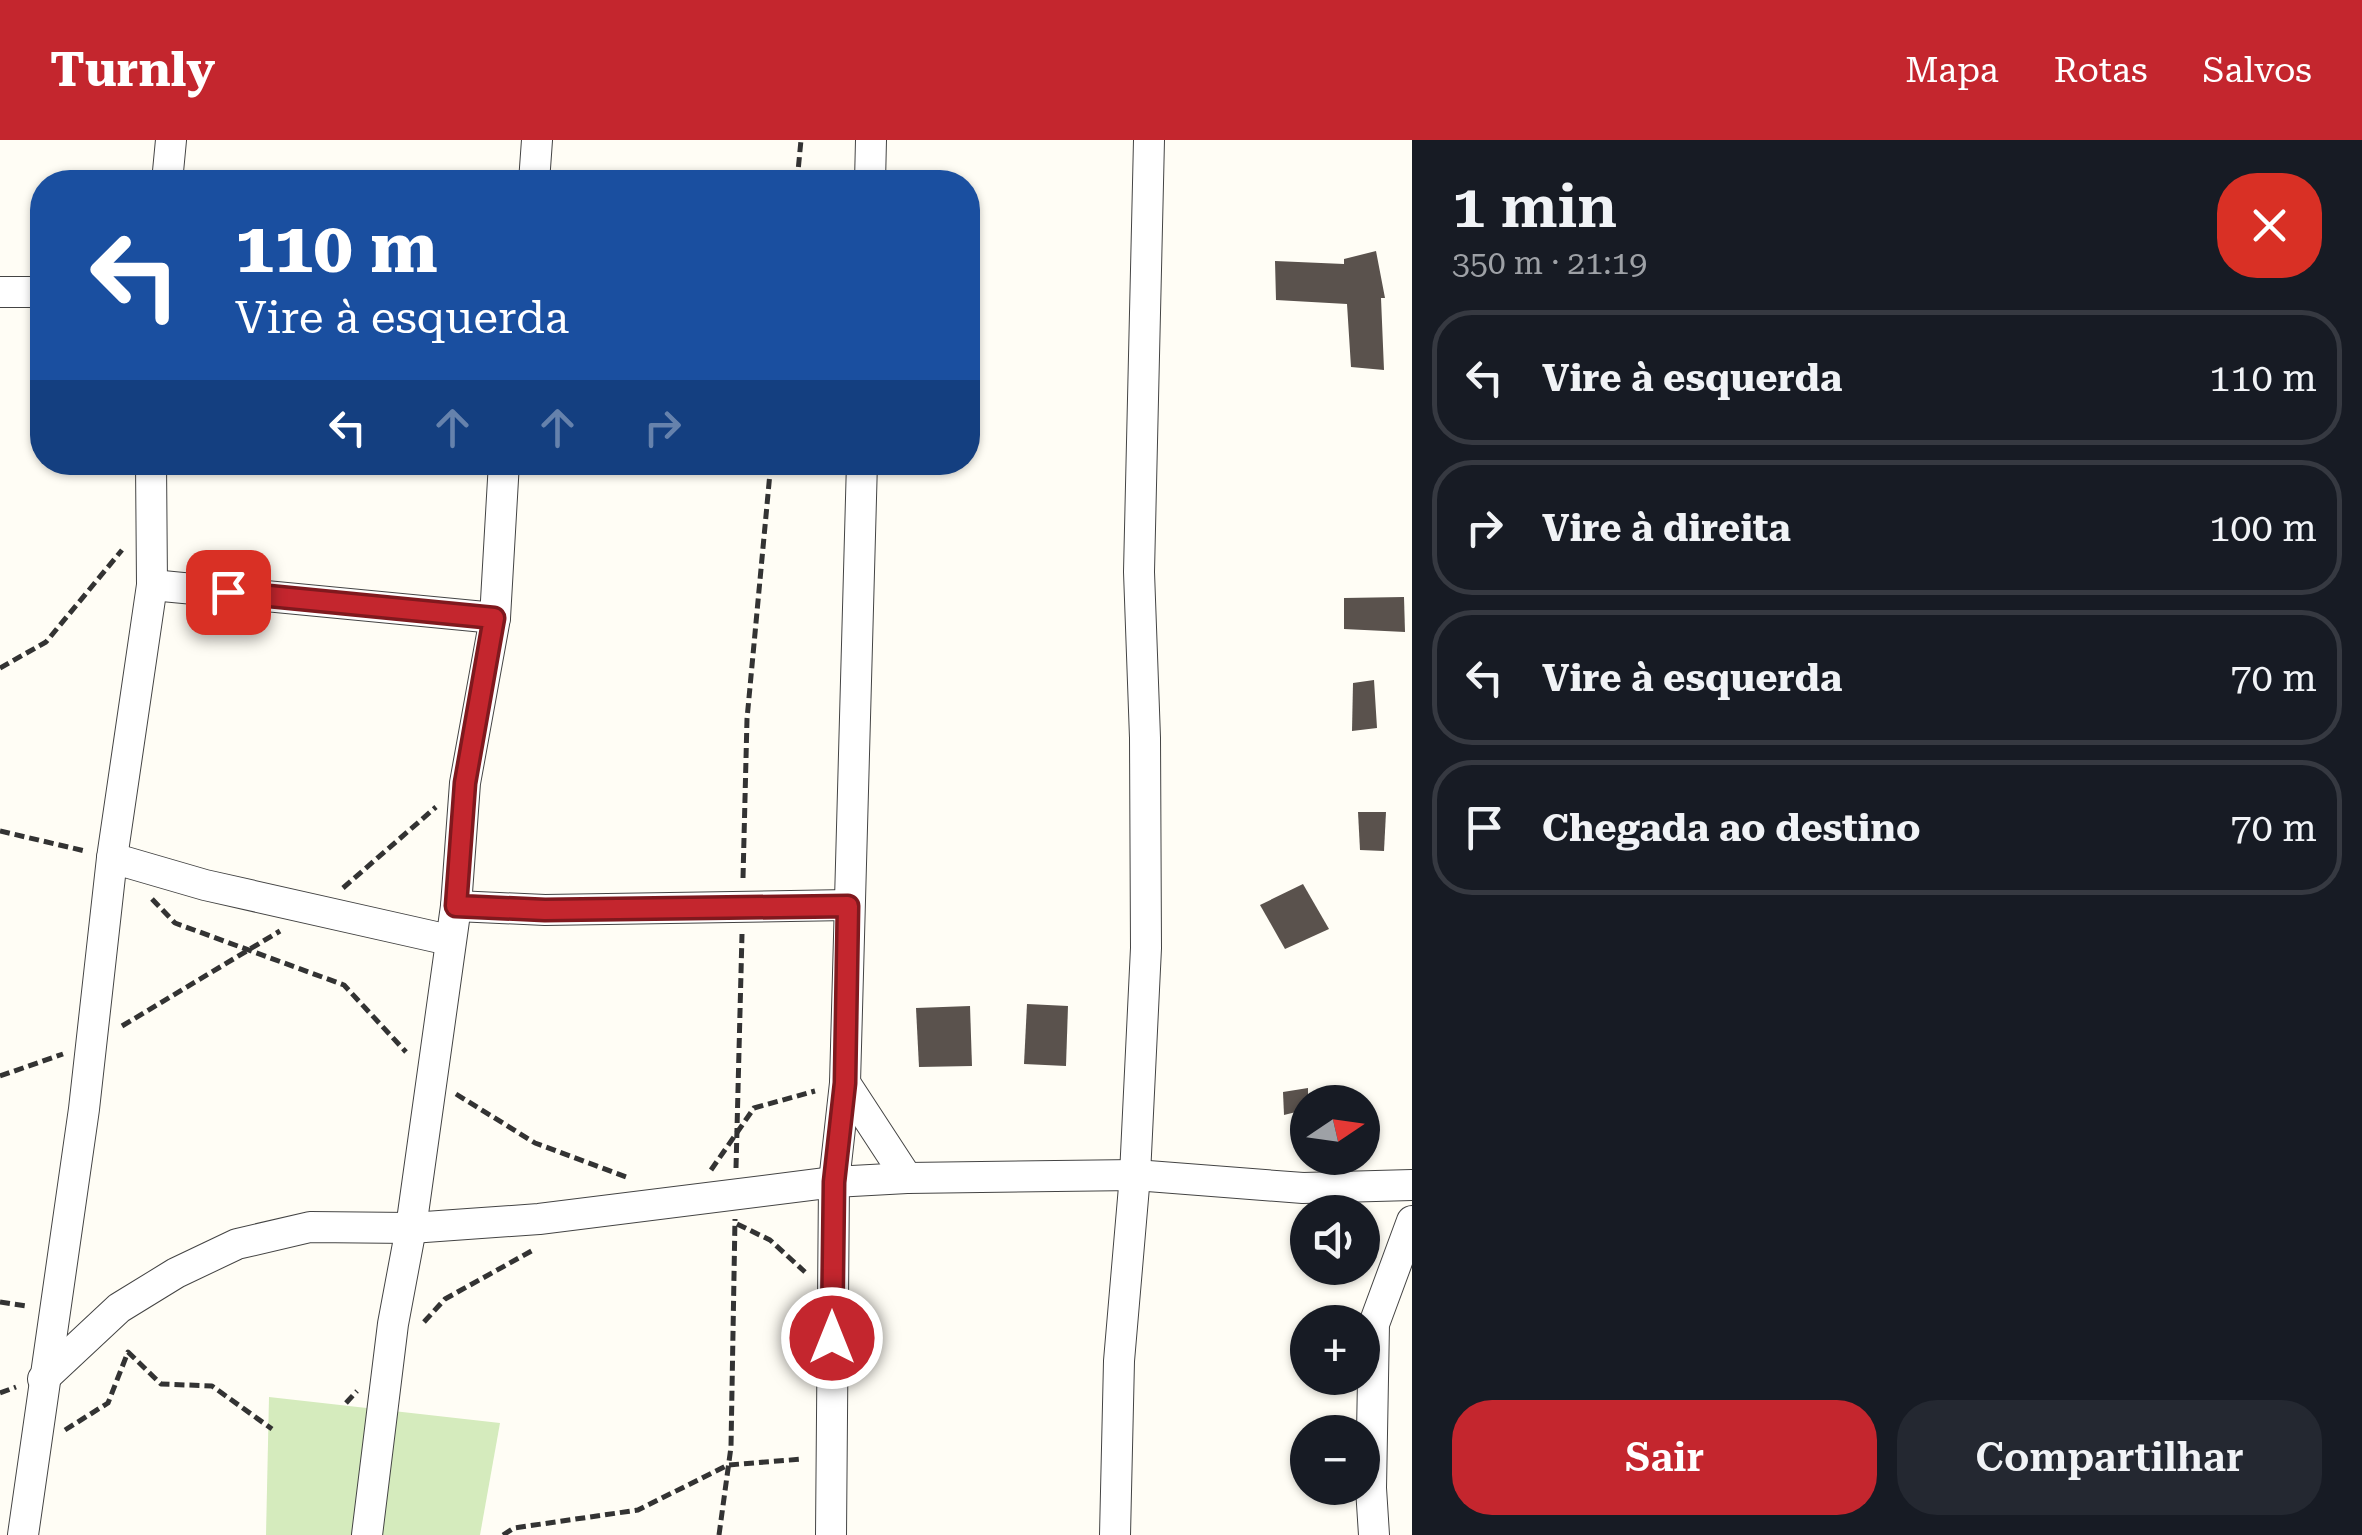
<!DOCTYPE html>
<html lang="pt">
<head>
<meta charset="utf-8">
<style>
  body { margin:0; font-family:"Roboto Serif",serif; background:#242831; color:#f1f3f6; height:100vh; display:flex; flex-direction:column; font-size:38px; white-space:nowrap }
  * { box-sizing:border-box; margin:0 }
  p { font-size:32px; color:#9ea1a6 }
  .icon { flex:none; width:55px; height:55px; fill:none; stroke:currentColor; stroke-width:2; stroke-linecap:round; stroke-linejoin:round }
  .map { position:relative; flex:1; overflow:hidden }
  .drawer { display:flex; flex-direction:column; background:#171b24; width:950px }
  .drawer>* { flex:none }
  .hud { position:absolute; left:30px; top:30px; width:950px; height:305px; border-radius:40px; box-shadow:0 2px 8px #0004; background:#1a4fa0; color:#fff; overflow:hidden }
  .needle { width:65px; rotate:77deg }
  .tools { position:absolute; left:1290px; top:945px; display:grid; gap:20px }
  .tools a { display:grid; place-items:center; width:90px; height:90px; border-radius:50%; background:#171b24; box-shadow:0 2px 8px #0004; font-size:50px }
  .pin { position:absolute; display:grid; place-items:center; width:85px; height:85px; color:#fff; margin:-42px; border-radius:20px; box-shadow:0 5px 15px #0006 }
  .me { position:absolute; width:110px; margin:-55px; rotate:0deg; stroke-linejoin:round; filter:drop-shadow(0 0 8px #0008) }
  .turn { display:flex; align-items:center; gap:35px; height:210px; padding:0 40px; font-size:45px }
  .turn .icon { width:130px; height:130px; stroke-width:2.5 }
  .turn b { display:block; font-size:70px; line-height:85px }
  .lanes { display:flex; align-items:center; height:95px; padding:0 40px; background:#0003; justify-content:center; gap:50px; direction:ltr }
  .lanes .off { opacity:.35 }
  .round { display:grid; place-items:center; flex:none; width:105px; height:105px; border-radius:40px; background:#242831 }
  .summary { display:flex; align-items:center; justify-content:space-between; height:170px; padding:0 40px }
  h1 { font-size:60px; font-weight:600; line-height:75px }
  .primary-button { display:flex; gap:20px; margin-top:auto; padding:20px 40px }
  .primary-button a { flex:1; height:115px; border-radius:40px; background:#c4262e; color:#fff; font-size:40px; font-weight:600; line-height:115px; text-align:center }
  .primary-button a+a { background:#242831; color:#f1f3f6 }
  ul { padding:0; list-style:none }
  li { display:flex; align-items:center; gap:30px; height:135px; margin:0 20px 15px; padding:0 20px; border:5px solid #363941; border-radius:40px }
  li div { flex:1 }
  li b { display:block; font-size:38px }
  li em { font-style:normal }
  header { display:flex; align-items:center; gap:60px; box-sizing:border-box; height:140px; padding:0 50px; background:#c4262e; color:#fff }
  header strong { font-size:48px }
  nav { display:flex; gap:55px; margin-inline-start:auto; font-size:35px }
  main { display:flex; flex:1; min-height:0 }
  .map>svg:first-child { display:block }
  .green { fill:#d5ebbd }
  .building { fill:#5a524d }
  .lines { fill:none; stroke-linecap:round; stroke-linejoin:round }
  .street-casing { stroke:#444; stroke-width:32 }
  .path { stroke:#333; stroke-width:5; stroke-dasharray:10 5; stroke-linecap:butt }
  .street { stroke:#fff; stroke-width:30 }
  .route-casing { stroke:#7f191e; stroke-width:25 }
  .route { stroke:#c4262e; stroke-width:18 }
</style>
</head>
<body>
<header>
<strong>Turnly</strong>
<nav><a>Mapa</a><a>Rotas</a><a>Salvos</a></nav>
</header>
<main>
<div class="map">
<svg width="1412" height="1395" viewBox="0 0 1412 1395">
  <rect width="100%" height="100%" fill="#fffdf5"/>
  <!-- green -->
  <polygon class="green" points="269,1257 500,1283 480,1395 266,1395"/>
  <!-- building -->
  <g class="building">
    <polygon points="1376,111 1385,158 1381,158 1384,230 1351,227 1347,164 1276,160 1275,121 1344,124 1344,119"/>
    <polygon points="1404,457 1405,492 1344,489 1344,458"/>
    <polygon points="1374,540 1377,588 1352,591 1353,543"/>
    <polygon points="1358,672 1386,672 1384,711 1360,710"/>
    <polygon points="1303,744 1329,789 1285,809 1260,765"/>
    <polygon points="1027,864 1068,866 1066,926 1024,924"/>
    <polygon points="970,866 972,926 919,927 916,868"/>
    <polygon points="1308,948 1308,969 1284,975 1283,952"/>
  </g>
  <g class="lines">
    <!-- street casing -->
    <g class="street-casing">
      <g id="street">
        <polyline points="167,42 171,0"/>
        <polyline points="534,42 537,0"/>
        <polyline points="870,42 871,0"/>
        <polyline points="0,152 42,152"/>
        <polyline points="152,445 495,478"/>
        <polyline points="112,718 205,745 449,800"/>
        <polyline points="456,766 545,770 848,765"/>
        <polyline points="845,943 907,1038"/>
        <polyline points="43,1239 119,1168 176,1133 237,1104 310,1087 411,1088 539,1079 834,1042 907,1038 1135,1035 1303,1048 1412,1045"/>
        <polyline points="23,1395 84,969 112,718 152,445 151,322"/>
        <polyline points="367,1395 393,1184 411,1088 456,766 465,643 495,478 504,322"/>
        <polyline points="831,1395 834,1042 845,943 862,322"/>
        <polyline points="1115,1395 1119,1221 1135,1035 1146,808 1145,598 1139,432 1149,0"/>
        <polyline points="1374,1395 1371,1348 1374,1184 1412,1081"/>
      </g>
    </g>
    <!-- path -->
    <g class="path">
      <polyline points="797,42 801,0"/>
      <polyline points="0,528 46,502 122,410"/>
      <polyline points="0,691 85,711"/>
      <polyline points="743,738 747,579 771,322"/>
      <polyline points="343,748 436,667"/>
      <polyline points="152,759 175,783 344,845 406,912"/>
      <polyline points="122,886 280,791"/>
      <polyline points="0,936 63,914"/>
      <polyline points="456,954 535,1003 629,1038"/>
      <polyline points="736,1028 742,794"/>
      <polyline points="711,1030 754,968 815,951"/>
      <polyline points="737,1084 770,1100 805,1132"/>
      <polyline points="0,1162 27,1166"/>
      <polyline points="424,1182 445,1159 535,1109"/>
      <polyline points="0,1253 16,1247"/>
      <polyline points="346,1263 357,1251"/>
      <polyline points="65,1290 108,1263 128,1212 161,1244 212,1246 272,1289"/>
      <polyline points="503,1395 514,1388 638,1370 728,1325 803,1319"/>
      <polyline points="719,1395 731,1307 735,1079"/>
    </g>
    <!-- street -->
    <use href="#street" class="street"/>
  </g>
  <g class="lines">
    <!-- route casing -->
    <g class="route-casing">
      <polyline id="route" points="228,452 494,478 465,643 456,766 545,770 848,766 845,943 834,1042 832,1198"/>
    </g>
    <!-- route -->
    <use href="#route" class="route"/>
  </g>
</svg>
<div class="tools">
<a><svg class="needle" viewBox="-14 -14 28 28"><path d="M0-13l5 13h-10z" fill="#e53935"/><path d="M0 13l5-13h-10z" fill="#9ea1a6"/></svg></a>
<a><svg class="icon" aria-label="sound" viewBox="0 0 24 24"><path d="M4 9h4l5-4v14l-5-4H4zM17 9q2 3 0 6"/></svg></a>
<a>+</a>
<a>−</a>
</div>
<div class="pin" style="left:228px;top:452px;background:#d93025"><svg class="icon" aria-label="arrive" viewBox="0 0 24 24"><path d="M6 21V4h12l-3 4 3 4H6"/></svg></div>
<svg class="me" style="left:832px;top:1198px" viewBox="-20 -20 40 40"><circle r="17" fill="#c4262e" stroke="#fff" stroke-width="3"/><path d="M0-11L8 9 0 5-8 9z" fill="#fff"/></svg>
<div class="hud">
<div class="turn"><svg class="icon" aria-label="left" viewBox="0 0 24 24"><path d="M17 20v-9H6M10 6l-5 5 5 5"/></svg><div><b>110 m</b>Vire à esquerda</div></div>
<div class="lanes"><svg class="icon" aria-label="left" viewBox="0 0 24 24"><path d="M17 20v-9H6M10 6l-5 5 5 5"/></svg><svg class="icon off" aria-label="ahead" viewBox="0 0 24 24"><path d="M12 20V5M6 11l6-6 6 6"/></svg><svg class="icon off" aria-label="ahead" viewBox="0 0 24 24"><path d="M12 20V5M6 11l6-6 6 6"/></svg><svg class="icon off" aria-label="right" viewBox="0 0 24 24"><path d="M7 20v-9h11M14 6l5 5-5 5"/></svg></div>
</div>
</div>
<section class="drawer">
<div class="summary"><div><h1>1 min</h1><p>350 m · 21:19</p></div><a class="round" style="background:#d93025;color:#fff"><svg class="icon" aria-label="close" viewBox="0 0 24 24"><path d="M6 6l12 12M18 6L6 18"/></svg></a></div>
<ul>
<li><svg class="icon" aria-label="left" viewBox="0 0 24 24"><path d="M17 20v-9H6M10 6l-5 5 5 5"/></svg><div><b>Vire à esquerda</b></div><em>110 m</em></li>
<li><svg class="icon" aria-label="right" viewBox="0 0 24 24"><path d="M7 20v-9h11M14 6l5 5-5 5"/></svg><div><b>Vire à direita</b></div><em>100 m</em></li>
<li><svg class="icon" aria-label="left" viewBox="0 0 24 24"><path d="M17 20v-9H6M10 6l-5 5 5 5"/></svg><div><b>Vire à esquerda</b></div><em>70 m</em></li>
<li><svg class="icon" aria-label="arrive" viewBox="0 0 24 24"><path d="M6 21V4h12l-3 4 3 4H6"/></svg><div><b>Chegada ao destino</b></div><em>70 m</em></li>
</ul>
<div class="primary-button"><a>Sair</a><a>Compartilhar</a></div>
</section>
</main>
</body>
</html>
